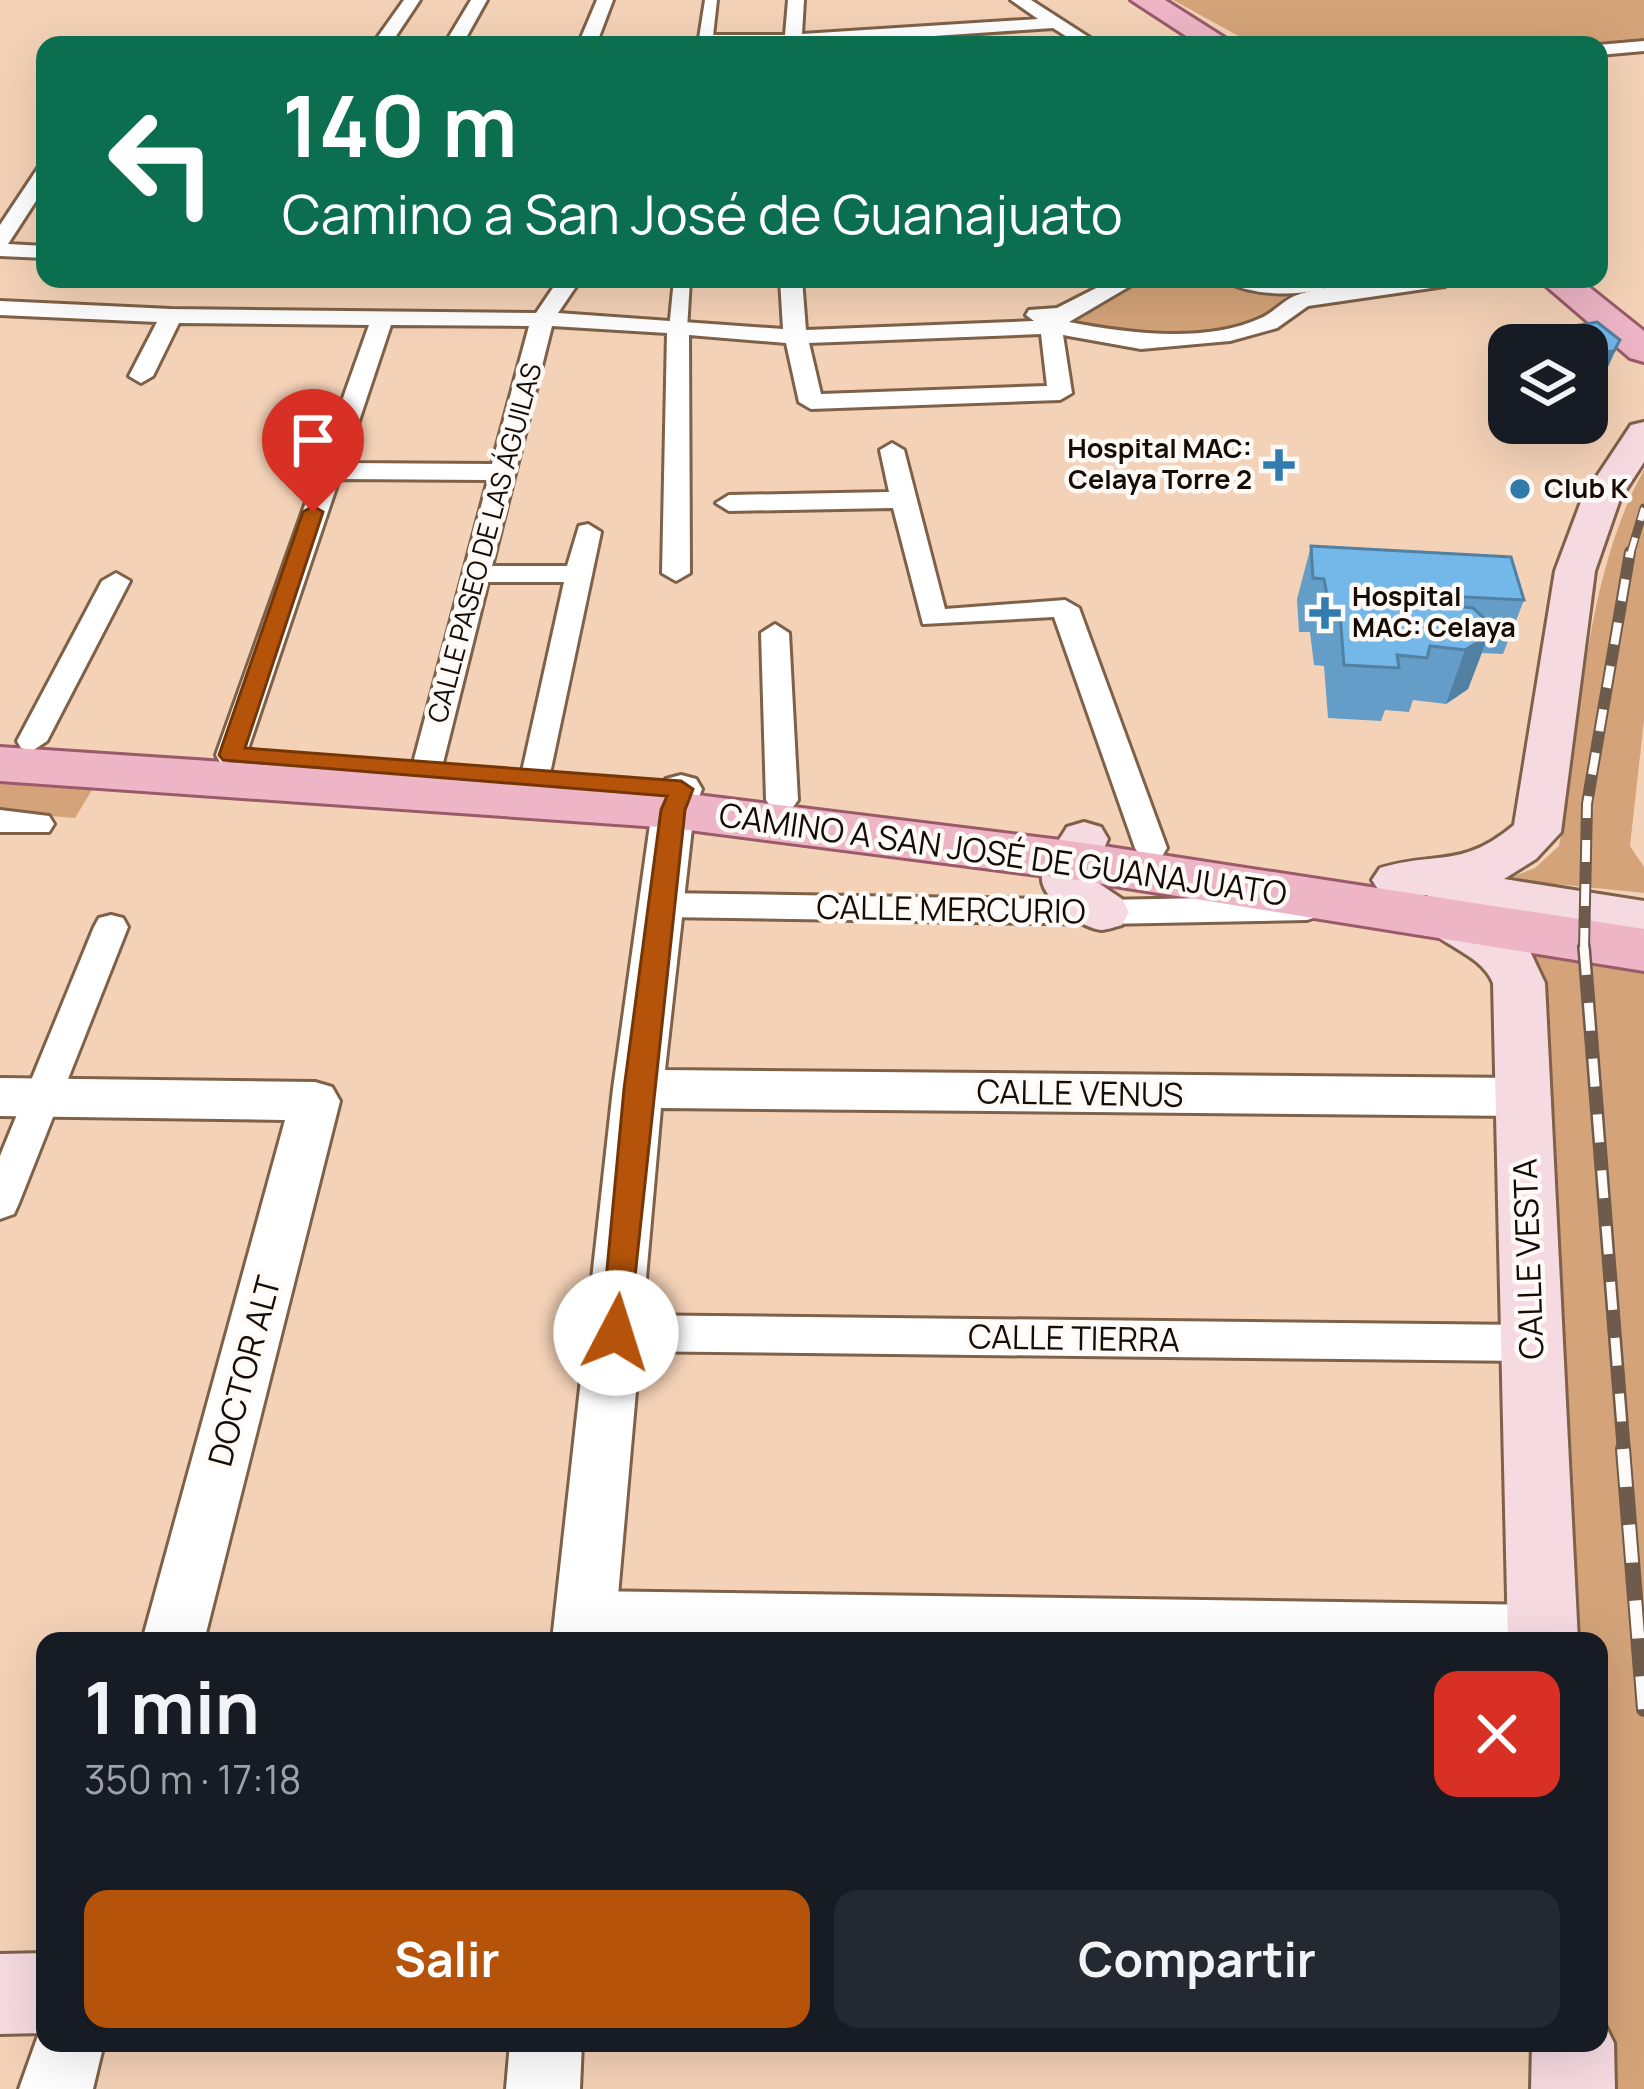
<!DOCTYPE html>
<html lang="es">
<head>
<meta charset="utf-8">
<style>
  body { margin:0; font-family:Manrope,sans-serif; background:#242831; color:#f1f3f6; height:100vh; display:flex; flex-direction:column; font-size:45px; white-space:nowrap }
  * { box-sizing:border-box; margin:0 }
  p { font-size:39px; color:#9ea1a6 }
  .icon { flex:none; width:66px; height:66px; fill:none; stroke:currentColor; stroke-width:2; stroke-linecap:round; stroke-linejoin:round }
  .map { position:relative; flex:1; overflow:hidden }
  .side { position:absolute; left:36px; top:1632px; width:1572px; height:420px; display:flex; flex-direction:column; background:#171b24; border-radius:24px; box-shadow:0 12px 48px #0002 }
  .side>* { flex:none }
  .top-card { position:absolute; left:36px; top:36px; width:1572px; height:252px; border-radius:24px; box-shadow:0 12px 48px #0002; background:#0b6e4f; color:#fff; overflow:hidden }
  .buttons { position:absolute; left:1488px; top:324px; display:grid; gap:24px }
  .buttons a { display:grid; place-items:center; width:120px; height:120px; border-radius:24px; background:#171b24; box-shadow:0 12px 48px #0002; font-size:60px }
  .pin { position:absolute; display:grid; place-items:center; width:102px; height:102px; color:#fff; margin:-123px -51px; border-radius:50% 50% 50% 0; rotate:-45deg; box-shadow:0 0 12px #0007 }
  .pin .icon { rotate:45deg }
  .me { position:absolute; width:132px; margin:-66px; rotate:5deg; stroke-linejoin:round; filter:drop-shadow(0 0 9px #0008) }
  .turn { display:flex; align-items:center; gap:42px; height:252px; padding:0 48px; font-size:54px }
  .turn .icon { width:156px; height:156px; stroke-width:2.5 }
  .turn b { display:block; font-size:84px; line-height:102px }
  .round { display:grid; place-items:center; flex:none; width:126px; height:126px; border-radius:24px; background:#242831 }
  .headline { display:flex; align-items:center; justify-content:space-between; height:204px; padding:0 48px }
  h1 { font-size:72px; font-weight:700; line-height:90px }
  .cta { display:flex; gap:24px; margin-top:auto; padding:24px 48px }
  .cta a { flex:1; height:138px; border-radius:24px; background:#b45309; color:#fff; font-size:48px; font-weight:700; line-height:138px; text-align:center }
  .cta a+a { background:#242831; color:#f1f3f6 }
  .map>svg:first-child { display:block }
  .green { fill:#d4a379 }
  .lines { fill:none; stroke-linecap:round; stroke-linejoin:round }
  .pedestrian-casing { stroke:#7e6148; stroke-width:6 }
  .minor-casing { stroke:#7e6148; stroke-width:6 }
  .tertiary-casing { stroke:#7e6148; stroke-width:6 }
  .secondary-casing { stroke:#7e6148; stroke-width:6 }
  .primary-casing { stroke:#9a5a69; stroke-width:6 }
  .pedestrian { fill:#fff; fill-rule:evenodd }
  .minor { fill:#fff; fill-rule:evenodd }
  .tertiary { fill:#fff; fill-rule:evenodd }
  .secondary { fill:#f6dae2; fill-rule:evenodd }
  .primary { fill:#edb5c5; fill-rule:evenodd }
  .rail-far3-casing { stroke:#6f5b4b; stroke-width:9 }
  .rail-far2-casing { stroke:#6f5b4b; stroke-width:12 }
  .rail-far1-casing { stroke:#6f5b4b; stroke-width:14 }
  .rail-casing { stroke:#6f5b4b; stroke-width:16 }
  .rail-far3 { stroke:#fdfaf7; stroke-width:6; stroke-dasharray:18; stroke-linecap:butt }
  .rail-far2 { stroke:#fdfaf7; stroke-width:8; stroke-dasharray:22; stroke-linecap:butt }
  .rail-far1 { stroke:#fdfaf7; stroke-width:9; stroke-dasharray:28; stroke-linecap:butt }
  .rail { stroke:#fdfaf7; stroke-width:12; stroke-dasharray:38; stroke-linecap:butt }
  .wall { fill:#649dc8 }
  .shaded-wall { fill:#5180a3 }
  .building { fill:#74b7e9; stroke:#5180a3; stroke-width:3 }
  .route { fill:#b45309; stroke:#753606; stroke-width:3 }
  .poi-dot { fill:#307caf; stroke:#fdfaf7; stroke-width:4.5 }
  .labels { text-anchor:middle; stroke-width:9; stroke-linejoin:round; paint-order:stroke }
  .far-poi-label { font-size:27px; font-weight:bold; fill:#170c04; stroke:#fdfaf7; text-anchor:start }
  .far-street-label { font-size:27px; fill:#170c04; stroke:#fdfaf7 }
  .street-label { font-size:33px; fill:#170c04; stroke:#fdfaf7 }
</style>
</head>
<body>
<div class="map">
<svg width="1644" height="2089" viewBox="0 0 1644 2089">
  <rect width="100%" height="100%" fill="#f4d2b7"/>
  <!-- green -->
  <g class="green">
    <polygon points="1173,0 1644,0 1644,40 1577,45 1255,45"/>
    <path d="M1147,279H1207L1290,293C1283,299 1276,308 1269,313C1211,349 1130,334 1069,320Z"/>
    <path d="M1644,470V720L1630,846L1644,867V893L1506,879L1535,868L1559,846C1581,727 1584,577 1644,470Z"/>
    <polygon points="0,782 92,790 75,818 0,812"/>
    <polygon points="1535,946 1644,961 1644,2089 1599,2089 1599,1641 1575,1641 1530,975"/>
  </g>
  <g class="lines">
    <!-- pedestrian casing -->
    <g class="pedestrian-casing">
      <g id="pedestrian">
        <polygon points="705,0 717,0 712,45 698,45"/>
        <polygon points="674,279 690,279 687,330 678,335 669,330"/>
      </g>
    </g>
    <!-- minor casing -->
    <g class="minor-casing">
      <g id="minor">
        <polygon points="404,0 420,0 390,45 372,45"/>
        <polygon points="471,0 487,0 462,45 444,45"/>
        <polygon points="597,0 613,0 596,45 578,45"/>
        <polygon points="788,0 804,0 802,34 1038,19 1011,0 1031,0 1101,45 1080,45 1053,28 802,45 704,45 696,40 705,35 785,35"/>
        <polygon points="1644,41 1644,51 1599,55 1598,45"/>
        <polygon points="45,166 45,187 8,244 45,246 45,258 0,256 0,225 38,168"/>
        <path d="M559,279H581L558,313L783,329L780,279H802L806,330L1034,321L1026,315L1029,310L1057,308L1114,279H1142L1069,322C1126,333 1205,344 1261,318C1275,312 1285,298 1300,294C1349,280 1405,279 1456,279L1445,286L1308,306L1277,328L1230,341L1141,349L1063,335L1072,393L1060,400L811,409L799,402L786,343L689,335L690,573L676,581L662,573L667,333L552,326L492,566H567L579,526L588,524L601,532L548,783L537,786L521,776L564,582H488L442,767L427,777L412,767L488,480L339,479L246,755L242,762H220L216,755L369,325L179,323L153,376L141,383L129,376L157,322L0,315V301L171,309L536,313ZM391,325L529,326L492,464L345,463ZM1041,334L1047,386L821,394L809,343Z"/>
        <path d="M1223,279H1338L1339,281C1315,299 1246,297 1223,279Z"/>
        <polygon points="892,443 904,450 945,609 1065,600 1079,608 1167,848 1162,856 1140,856 1135,848 1054,617 923,624 893,508 729,511 716,503 729,495 889,492 880,450"/>
        <polygon points="116,573 130,581 47,741 32,751 21,748 17,741 102,581"/>
        <polygon points="775,624 789,633 798,800 793,807 771,807 766,800 761,633"/>
        <polygon points="0,810 49,816 54,824 49,832 0,832"/>
        <polygon points="663,893 1104,900 1307,896 1319,900 1324,908 1319,916 1307,920 1104,924 663,917 651,913 646,905 651,897"/>
        <polygon points="111,915 123,918 128,927 19,1203 14,1214 0,1219 0,1156 94,927 99,918"/>
        <polygon points="617,1315 1532,1325 1547,1330 1553,1343 1547,1356 1532,1361 617,1351 602,1346 596,1333 602,1320"/>
        <polygon points="586,1591 1542,1605 1559,1611 1565,1628 1560,1641 586,1637 570,1630 563,1614 570,1598"/>
      </g>
    </g>
    <!-- tertiary casing -->
    <g class="tertiary-casing">
      <g id="tertiary">
        <polygon points="681,775 696,779 702,789 694,810 665,1070 1521,1078 1538,1083 1546,1097 1538,1111 1521,1116 661,1108 614,1641 552,1641 613,1089 652,810 666,779"/>
        <polygon points="0,1078 315,1082 332,1087 340,1101 204,1641 142,1641 285,1120 0,1116"/>
        <polygon points="45,2016 45,2043 104,2043 93,2089 19,2089"/>
        <polygon points="510,2043 582,2043 580,2089 506,2089"/>
      </g>
    </g>
    <!-- secondary casing -->
    <g class="secondary-casing">
      <g id="secondary">
        <path d="M1644,422V462L1620,499L1595,571L1561,832L1536,859L1504,879L1644,901V937L1468,908L1527,945L1545,983L1578,1641H1508L1493,983C1480,951 1435,946 1418,916L1425,903L1434,901L1427,895L1397,897L1380,892L1372,880L1380,868C1436,851 1462,869 1514,825L1555,571L1582,499L1631,425Z"/>
        <path d="M1084,822L1101,827L1108,839L1091,878L1122,899L1129,912L1122,925C1118,926 1106,930 1102,930C1083,929 1045,901 1042,881C1040,865 1059,841 1067,827Z"/>
        <polygon points="45,1953 45,2033 0,2034 0,1954"/>
        <polygon points="1599,2013 1614,2043 1615,2089 1531,2089 1532,2043 1599,2043"/>
      </g>
    </g>
    <!-- primary casing -->
    <g class="primary-casing">
      <g id="primary">
        <polygon points="1131,0 1165,0 1236,45 1200,45"/>
        <polygon points="1538,279 1579,279 1644,331 1644,362 1630,358"/>
        <polygon points="0,747 673,792 1077,842 1644,929 1644,971 1077,880 673,828 0,781"/>
      </g>
    </g>
    <!-- pedestrian -->
    <use href="#pedestrian" class="pedestrian"/>
    <!-- minor -->
    <use href="#minor" class="minor"/>
    <!-- tertiary -->
    <use href="#tertiary" class="tertiary"/>
    <!-- secondary -->
    <use href="#secondary" class="secondary"/>
    <!-- primary -->
    <use href="#primary" class="primary"/>
    <!-- rail-far3 casing -->
    <g class="rail-far3-casing">
      <polyline id="rail-far3" points="1630,555 1644,508"/>
    </g>
    <!-- rail-far2 casing -->
    <g class="rail-far2-casing">
      <polyline id="rail-far2" points="1584,950 1587,804 1630,552"/>
    </g>
    <!-- rail-far1 casing -->
    <g class="rail-far1-casing">
      <polyline id="rail-far1" points="1584,947 1624,1452"/>
    </g>
    <!-- rail casing -->
    <g class="rail-casing">
      <polyline id="rail" points="1623,1449 1644,1709"/>
    </g>
    <!-- rail-far3 -->
    <use href="#rail-far3" class="rail-far3"/>
    <!-- rail-far2 -->
    <use href="#rail-far2" class="rail-far2"/>
    <!-- rail-far1 -->
    <use href="#rail-far1" class="rail-far1"/>
    <!-- rail -->
    <use href="#rail" class="rail"/>
  </g>
  <!-- wall -->
  <g class="wall">
    <polygon points="1562,328 1620,340 1607,369 1587,371 1587,345 1556,345"/>
    <polygon points="1311,546 1524,600 1503,654 1482,653 1468,689 1446,704 1413,700 1409,712 1385,710 1381,721 1328,718 1324,666 1314,665 1310,632 1299,632 1297,599"/>
  </g>
  <!-- shaded-wall -->
  <g class="shaded-wall">
    <polygon points="1620,340 1607,369 1587,371 1594,353"/>
    <polygon points="1488,636 1468,689 1446,704 1465,650"/>
  </g>
  <!-- building -->
  <g class="building">
    <polygon points="1597,322 1620,340 1614,351 1594,353 1587,348 1587,345 1584,345 1562,328"/>
    <polygon points="1311,546 1511,557 1524,600 1426,595 1428,603 1473,608 1488,622 1488,636 1465,650 1430,646 1427,658 1397,655 1399,668 1344,665 1340,613 1330,612 1324,579 1313,578"/>
  </g>
  <!-- route -->
  <polygon class="route" points="313,506 323,512 245,748 681,781 693,789 685,810 628,1342 616,1346 605,1342 601,1333 624,1089 661,810 667,796 223,760 219,755 303,512"/>
  <!-- markers -->
  <g class="poi-dot">
    <path d="M1273 447h12v12h12v12h-12v12h-12v-12h-12v-12h12z"/>
    <circle cx="1520" cy="489" r="12"/>
    <path d="M1319 595h12v12h12v12h-12v12h-12v-12h-12v-12h12z"/>
  </g>
  <g class="labels">
    <!-- far-poi labels -->
    <g class="far-poi-label">
      <text x="1252" y="458" text-anchor="end">Hospital MAC:<tspan x="1252" dy="31">Celaya Torre 2</tspan></text>
      <text x="1544" y="498">Club K</text>
      <text x="1352" y="606">Hospital<tspan x="1352" dy="31">MAC: Celaya</tspan></text>
    </g>
    <!-- far-street labels -->
    <g class="far-street-label">
      <text transform="translate(485 543) rotate(-75)" y="9">CALLE PASEO DE LAS ÁGUILAS</text>
    </g>
    <!-- street labels -->
    <g class="street-label">
      <text transform="translate(1003 854) rotate(8)" y="12">CAMINO A SAN JOSÉ DE GUANAJUATO</text>
      <text transform="translate(951 909) rotate(1)" y="12">CALLE MERCURIO</text>
      <text transform="translate(1080 1093) rotate(1)" y="12">CALLE VENUS</text>
      <text transform="translate(1528 1259) rotate(-92)" y="12">CALLE VESTA</text>
      <text transform="translate(1074 1338) rotate(1)" y="12">CALLE TIERRA</text>
      <text transform="translate(244 1371) rotate(-75)" y="12">DOCTOR ALT</text>
    </g>
  </g>
</svg>
<div class="buttons">
<a><svg class="icon" aria-label="layers" viewBox="0 0 24 24"><path d="M12 4l9 5-9 5-9-5zM3 14l9 5 9-5"/></svg></a>
</div>
<div class="pin" style="left:313px;top:512px;background:#d93025"><svg class="icon" aria-label="arrive" viewBox="0 0 24 24"><path d="M6 21V4h12l-3 4 3 4H6"/></svg></div>
<svg class="me" style="left:616px;top:1333px" viewBox="-20 -20 40 40"><circle r="19" fill="#fff"/><path d="M0-13L10 11 0 6-10 11z" fill="#b45309"/></svg>
<div class="top-card">
<div class="turn"><svg class="icon" aria-label="left" viewBox="0 0 24 24"><path d="M17 20v-9H6M10 6l-5 5 5 5"/></svg><div><b>140 m</b>Camino a San José de Guanajuato</div></div>
</div>
<section class="side">
<div class="headline"><div><h1>1 min</h1><p>350 m · 17:18</p></div><a class="round" style="background:#d93025;color:#fff"><svg class="icon" aria-label="close" viewBox="0 0 24 24"><path d="M6 6l12 12M18 6L6 18"/></svg></a></div>
<div class="cta"><a>Salir</a><a>Compartir</a></div>
</section>
</div>
</body>
</html>
